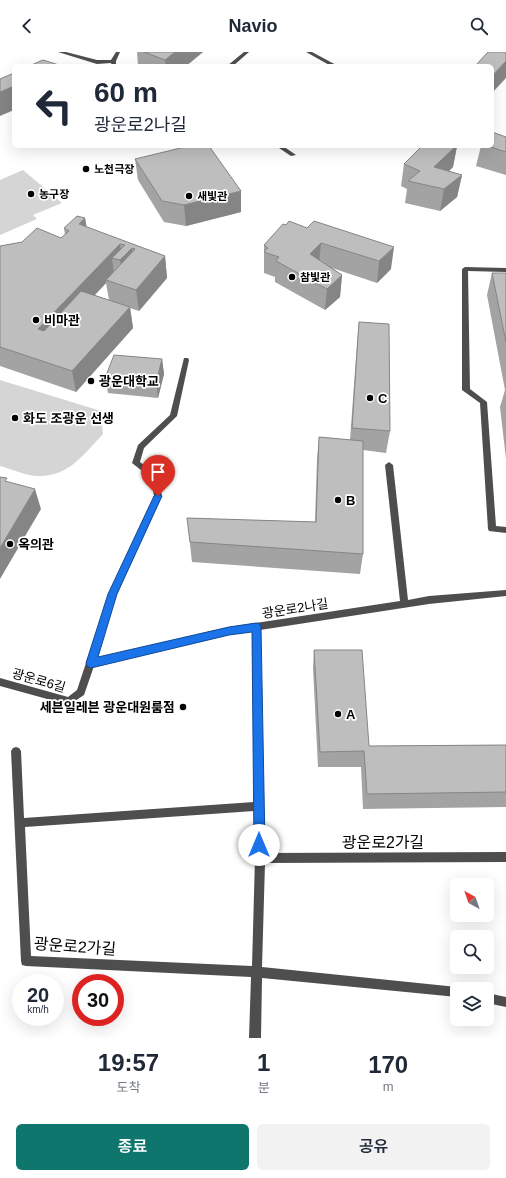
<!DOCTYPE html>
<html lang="ko">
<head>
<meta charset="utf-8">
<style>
  body { margin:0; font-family:Helvetica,"Noto Sans KR",sans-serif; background:#f2f2f3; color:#1f2937; height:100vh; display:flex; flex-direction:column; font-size:15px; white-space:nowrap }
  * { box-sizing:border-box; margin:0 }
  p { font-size:13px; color:#747a83 }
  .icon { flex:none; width:22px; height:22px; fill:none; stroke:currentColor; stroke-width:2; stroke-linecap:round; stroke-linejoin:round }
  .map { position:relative; height:986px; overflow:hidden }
  .panel { display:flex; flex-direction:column; background:#fff; flex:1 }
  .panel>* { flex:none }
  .banner { position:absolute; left:12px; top:12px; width:482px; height:84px; border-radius:6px; box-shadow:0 4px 16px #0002; background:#fff; color:#1f2937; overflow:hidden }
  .needle { width:26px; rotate:320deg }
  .buttons { position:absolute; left:450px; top:826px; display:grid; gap:8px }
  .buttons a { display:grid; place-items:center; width:44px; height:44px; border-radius:6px; background:#fff; box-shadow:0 4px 16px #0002; font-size:20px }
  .speed { position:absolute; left:12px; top:922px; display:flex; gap:8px; font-size:20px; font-weight:700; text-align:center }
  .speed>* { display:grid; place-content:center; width:52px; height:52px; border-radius:50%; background:#fff; box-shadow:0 4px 16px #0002; line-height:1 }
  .speed small { font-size:10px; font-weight:400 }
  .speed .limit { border:6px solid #d22; background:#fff; color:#111 }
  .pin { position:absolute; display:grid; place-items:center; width:34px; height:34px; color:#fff; margin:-41px -17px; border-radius:50% 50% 50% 0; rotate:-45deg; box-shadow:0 0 4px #0007 }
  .pin .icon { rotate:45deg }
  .me { position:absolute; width:44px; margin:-22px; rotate:0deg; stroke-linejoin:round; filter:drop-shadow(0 0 3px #0008) }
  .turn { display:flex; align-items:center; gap:14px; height:84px; padding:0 16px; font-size:18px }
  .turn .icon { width:52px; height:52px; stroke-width:2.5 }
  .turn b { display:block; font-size:28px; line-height:34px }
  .eta { display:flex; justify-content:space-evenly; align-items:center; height:68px; text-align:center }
  .eta b { font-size:24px; font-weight:600; line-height:28px }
  .action { display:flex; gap:8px; margin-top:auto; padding:8px 16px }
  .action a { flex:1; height:46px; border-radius:6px; background:#0f766e; color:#fff; font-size:16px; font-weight:600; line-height:46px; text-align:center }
  .action a+a { background:#f2f2f3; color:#1f2937 }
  header { display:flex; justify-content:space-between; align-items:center; height:52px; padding:0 16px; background:#fff; font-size:18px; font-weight:600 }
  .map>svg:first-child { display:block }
  .green { fill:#d5d5d5 }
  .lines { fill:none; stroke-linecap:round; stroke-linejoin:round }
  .service { fill:#4e4e4e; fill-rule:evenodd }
  .minor { fill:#4e4e4e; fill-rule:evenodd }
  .wall { fill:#a3a3a3; fill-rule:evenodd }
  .shaded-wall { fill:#858585 }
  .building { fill:#bebebe; stroke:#858585 }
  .route { fill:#1a73e8; stroke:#114b97 }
  .poi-dot { fill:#000; stroke:#fff; stroke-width:1.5 }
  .labels { text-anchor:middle; stroke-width:3.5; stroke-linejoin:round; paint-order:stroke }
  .far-poi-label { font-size:11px; font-weight:bold; fill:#000; stroke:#fff; text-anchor:start }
  .poi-label { font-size:13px; font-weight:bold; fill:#000; stroke:#fff; text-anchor:start }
  .street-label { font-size:13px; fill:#000; stroke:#fff }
  .near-street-label { font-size:16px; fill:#000; stroke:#fff }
</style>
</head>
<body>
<header><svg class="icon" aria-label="back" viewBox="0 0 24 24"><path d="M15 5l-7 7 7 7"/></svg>Navio<svg class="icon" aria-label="search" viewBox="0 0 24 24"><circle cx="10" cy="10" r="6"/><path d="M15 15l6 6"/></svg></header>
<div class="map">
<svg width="506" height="986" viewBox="0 0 506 986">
  <rect width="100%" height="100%" fill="#fff"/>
  <!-- green -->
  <g class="green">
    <polygon points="23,118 62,151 33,163 37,167 0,183 0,128"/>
    <path d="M0,328L101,359L103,382C84,402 68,426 36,424C25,423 11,417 0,414Z"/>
  </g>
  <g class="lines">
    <!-- service -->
    <polygon class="service" points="465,215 506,216 506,220 468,219 470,337 487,350 496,474 506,475 506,481 489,479 488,477 480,351 462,338 462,217"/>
    <!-- minor -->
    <g class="minor">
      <polygon points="58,0 66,0 97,8 111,8 116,0 120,0 116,9 116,14 112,14 111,11 97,12"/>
      <polygon points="244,0 249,0 233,14 227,14"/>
      <polygon points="306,0 312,0 338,14 331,14"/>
      <polygon points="276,94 283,94 296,103 291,104"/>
      <path d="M184,306H188L189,308L177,364L144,396L140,410L157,423L162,444L117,542L96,606L229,575L400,549L385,413L389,410L393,413L408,548L429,544L506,538V544L429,552L260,578L265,801L506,800V810L265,811L262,915L457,935L461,937H457V945L262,926L261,986H249L251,925L26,914L22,913L21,909L11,699L13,696L16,695L19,696L21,699L24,766L254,750L252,579L229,583L94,614L84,643L69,653L0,634V626L68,645L77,638L109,542L154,444L151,426L132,411L138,393L170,363ZM254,759L255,806L252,914L31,904L25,775Z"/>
      <polygon points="487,941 506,945 506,955 487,951"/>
    </g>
  </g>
  <!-- wall -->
  <g class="wall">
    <polygon points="137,0 203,0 186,14 138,14"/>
    <polygon points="506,85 506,123 476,114 481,94 492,94"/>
    <polygon points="422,94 457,94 453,115 449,119 462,123 457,145 440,159 405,151 407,137 401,134 404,112"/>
    <polygon points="135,107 241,160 186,174 164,170 138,128"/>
    <path d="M85,166L86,175L165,204L167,226L139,259L130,256L133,276L76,340L0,314V194L61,186L65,183L64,176ZM106,231L109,248L95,243Z"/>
    <polygon points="314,169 391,217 377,231 332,216 342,223 340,245 325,258 275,230 275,225 264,221 264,193 286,173 307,176"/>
    <polygon points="492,221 506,221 506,407 500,355 505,338 487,243"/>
    <polygon points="359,270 390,379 386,401 363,398 363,502 360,522 192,510 187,466 315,470 317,407 319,385 350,388 357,292"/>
    <polygon points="162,307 164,322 158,346 108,341 105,326"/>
    <polygon points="314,598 369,694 506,693 506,755 363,757 361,715 318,715 313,616"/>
  </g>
  <!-- shaded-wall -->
  <g class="shaded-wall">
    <polygon points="175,0 203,0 186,14 166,14 165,8"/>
    <polygon points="506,9 506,26 492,41 492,24"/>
    <polygon points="14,34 14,58 0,64 0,40"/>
    <polygon points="456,94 457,94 453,115 433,134 434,115"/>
    <polygon points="462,123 457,145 440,159 444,137"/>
    <polygon points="241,139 241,160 186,174 184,153"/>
    <polygon points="85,166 89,187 79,172"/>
    <polygon points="321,191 319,213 310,202"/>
    <polygon points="120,192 122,206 132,196 135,217 123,230 120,208 112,206 114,222 106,228 106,231 43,298 38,277"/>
    <polygon points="394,195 391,217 377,231 379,209"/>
    <polygon points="165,204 167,226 139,259 136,238"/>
    <polygon points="342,223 340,245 325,258 327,237"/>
    <polygon points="130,255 133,276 76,340 72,319"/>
    <polygon points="162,307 164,322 158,346 156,331"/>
    <polygon points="35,437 41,457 0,527 0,496"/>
  </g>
  <!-- building -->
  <g class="building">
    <polygon points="144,0 175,0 165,8"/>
    <polygon points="488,0 506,0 506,9 492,24 492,14 475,14"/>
    <polygon points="43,8 62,14 29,14"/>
    <polygon points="14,21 14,34 0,40 0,27"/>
    <polygon points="492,80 506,85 506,100 488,94 492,94"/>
    <polygon points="189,94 209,94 241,139 184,153 162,149 135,107"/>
    <polygon points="422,94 456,94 434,115 462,123 444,137 408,129 420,119 404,112"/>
    <polygon points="77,164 85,166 79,172 165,204 136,238 106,228 135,197 132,196 120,208 112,206 125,193 120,192 38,277 44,279 81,239 130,255 72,319 0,295 0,194 22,190 37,176 61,186 69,179 64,176"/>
    <polygon points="289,169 307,176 314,169 394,195 379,209 321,191 310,202 342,223 327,237 276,209 279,205 264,200 268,196 264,193 283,172 286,173"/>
    <polygon points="492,221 506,221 506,290"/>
    <polygon points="359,270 389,272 390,379 352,376"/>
    <polygon points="114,303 162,307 156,331 105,326"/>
    <polygon points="319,385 363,389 363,502 190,490 187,466 316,470"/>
    <polygon points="0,425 7,426 5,429 35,437 0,496"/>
    <polygon points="314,598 362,598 369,694 506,693 506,740 367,742 364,699 320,700"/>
  </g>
  <!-- route -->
  <polygon class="route" points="158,441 162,444 117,542 98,605 229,575 256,571 260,572 261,575 265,793 263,797 259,799 255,797 254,793 252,580 229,583 91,616 87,614 86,611 108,542 154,444"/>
  <!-- markers -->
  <g class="poi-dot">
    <circle cx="86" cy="117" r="4"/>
    <circle cx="31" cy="142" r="4"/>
    <circle cx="189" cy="144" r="4"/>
    <circle cx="292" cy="225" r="4"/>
    <circle cx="36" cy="268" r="4"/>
    <circle cx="91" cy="329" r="4"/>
    <circle cx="370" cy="346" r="4"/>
    <circle cx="15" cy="366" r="4"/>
    <circle cx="338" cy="448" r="4"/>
    <circle cx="10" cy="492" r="4"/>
    <circle cx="183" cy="655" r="4"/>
    <circle cx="338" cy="662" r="4"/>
  </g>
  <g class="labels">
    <!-- far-poi labels -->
    <g class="far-poi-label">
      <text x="94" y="121">노천극장</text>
      <text x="39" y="146">농구장</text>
      <text x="197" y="148">새빛관</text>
      <text x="300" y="229">참빛관</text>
    </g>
    <!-- poi labels -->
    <g class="poi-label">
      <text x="44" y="273">비마관</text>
      <text x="99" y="334">광운대학교</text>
      <text x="378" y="351">C</text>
      <text x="23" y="371">화도 조광운 선생</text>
      <text x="346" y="453">B</text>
      <text x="18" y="497">옥의관</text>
      <text x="175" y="660" text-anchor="end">세븐일레븐 광운대원룸점</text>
      <text x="346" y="667">A</text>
    </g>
    <!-- street labels -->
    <g class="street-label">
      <text transform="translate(295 556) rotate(-9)" y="5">광운로2나길</text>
      <text transform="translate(39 628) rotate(16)" y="5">광운로6길</text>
    </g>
    <!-- near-street labels -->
    <g class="near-street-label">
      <text x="383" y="796">광운로2가길</text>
      <text transform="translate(75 894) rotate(4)" y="6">광운로2가길</text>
    </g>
  </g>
</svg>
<div class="buttons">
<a><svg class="needle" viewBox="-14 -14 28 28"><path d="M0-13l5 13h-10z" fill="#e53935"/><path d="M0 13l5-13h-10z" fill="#747a83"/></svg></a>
<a><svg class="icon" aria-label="search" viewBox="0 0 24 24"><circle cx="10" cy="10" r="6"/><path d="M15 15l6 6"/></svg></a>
<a><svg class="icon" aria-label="layers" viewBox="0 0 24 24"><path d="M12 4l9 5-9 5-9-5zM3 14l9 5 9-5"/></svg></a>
</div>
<div class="speed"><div>20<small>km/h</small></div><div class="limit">30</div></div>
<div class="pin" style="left:158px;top:444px;background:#d93025"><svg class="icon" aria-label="arrive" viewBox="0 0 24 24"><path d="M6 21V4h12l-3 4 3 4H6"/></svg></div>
<svg class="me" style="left:259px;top:793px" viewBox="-20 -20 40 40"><circle r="19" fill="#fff"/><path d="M0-13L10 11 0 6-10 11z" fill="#1a73e8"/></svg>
<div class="banner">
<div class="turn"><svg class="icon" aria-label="left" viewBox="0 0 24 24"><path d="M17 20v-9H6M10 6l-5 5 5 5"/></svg><div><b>60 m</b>광운로2나길</div></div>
</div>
</div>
<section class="panel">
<div class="eta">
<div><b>19:57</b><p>도착</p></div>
<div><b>1</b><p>분</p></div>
<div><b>170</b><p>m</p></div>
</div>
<div class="action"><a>종료</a><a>공유</a></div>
</section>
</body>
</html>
